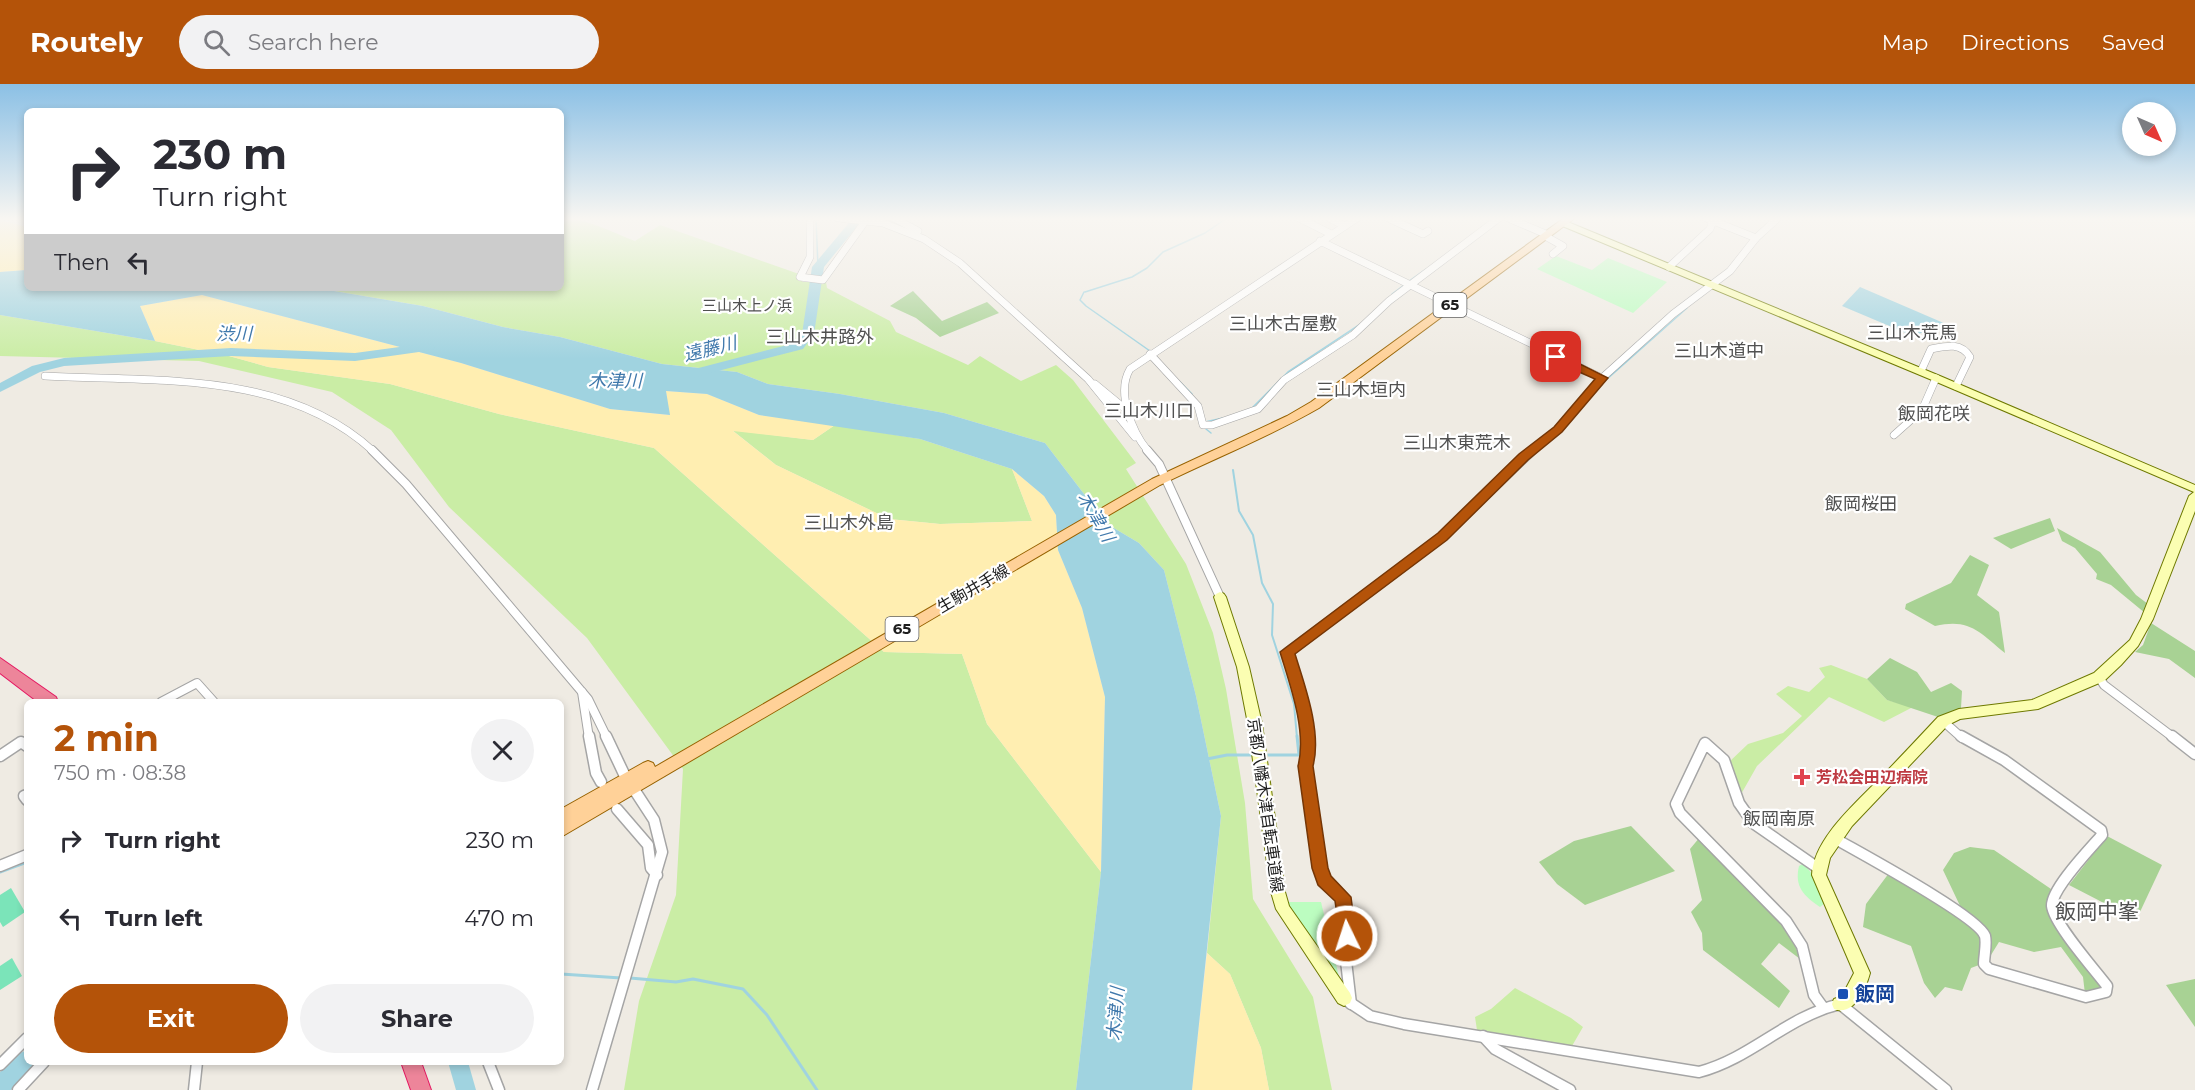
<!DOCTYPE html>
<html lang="en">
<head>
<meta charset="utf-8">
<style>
  body { margin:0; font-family:Montserrat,"Noto Sans JP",sans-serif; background:#f2f2f3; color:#2b2b33; height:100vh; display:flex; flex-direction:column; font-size:22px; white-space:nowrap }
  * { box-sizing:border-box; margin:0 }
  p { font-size:20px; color:#7c7c81 }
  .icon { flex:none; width:33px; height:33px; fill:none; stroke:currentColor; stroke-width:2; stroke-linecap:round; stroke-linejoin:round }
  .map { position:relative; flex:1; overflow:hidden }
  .side { position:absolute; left:24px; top:615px; width:540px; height:366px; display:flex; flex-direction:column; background:#fff; border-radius:9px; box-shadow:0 3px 9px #0003 }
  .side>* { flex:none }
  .banner { position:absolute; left:24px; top:24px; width:540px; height:183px; border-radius:9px; box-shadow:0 3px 9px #0003; background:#fff; color:#2b2b33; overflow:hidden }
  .needle { width:39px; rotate:135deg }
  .tools { position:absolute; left:2122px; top:18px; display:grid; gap:12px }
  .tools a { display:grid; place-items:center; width:54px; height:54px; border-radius:50%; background:#fff; box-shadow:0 3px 9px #0003; font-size:30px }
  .pin { position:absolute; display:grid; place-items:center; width:51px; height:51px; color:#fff; margin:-26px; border-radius:12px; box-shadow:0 3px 9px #0006 }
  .me { position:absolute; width:66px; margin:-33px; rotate:356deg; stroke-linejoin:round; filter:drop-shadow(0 0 4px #0008) }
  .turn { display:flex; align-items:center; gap:21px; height:126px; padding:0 30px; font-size:27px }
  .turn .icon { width:78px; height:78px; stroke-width:2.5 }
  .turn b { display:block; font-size:42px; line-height:51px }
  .then { display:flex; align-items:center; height:57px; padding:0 30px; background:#0003; gap:12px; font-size:22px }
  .round { display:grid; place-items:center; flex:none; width:63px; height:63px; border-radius:32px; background:#f2f2f3 }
  .overview { display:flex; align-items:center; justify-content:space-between; height:102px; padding:0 30px }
  h1 { font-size:36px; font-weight:700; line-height:45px; color:#b45309 }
  .primary-button { display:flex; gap:12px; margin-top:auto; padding:12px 30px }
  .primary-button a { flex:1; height:69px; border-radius:36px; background:#b45309; color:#fff; font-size:24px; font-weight:700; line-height:69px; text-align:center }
  .primary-button a+a { background:#f2f2f3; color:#2b2b33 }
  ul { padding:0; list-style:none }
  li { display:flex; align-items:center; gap:18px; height:78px; padding:0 30px }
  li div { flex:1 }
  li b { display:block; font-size:22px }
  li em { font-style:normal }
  header { display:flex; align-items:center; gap:36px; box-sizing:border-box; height:84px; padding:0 30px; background:#b45309; color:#fff }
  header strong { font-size:28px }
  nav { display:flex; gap:33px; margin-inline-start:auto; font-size:21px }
  .search { width:420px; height:54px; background:#f2f2f3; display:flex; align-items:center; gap:15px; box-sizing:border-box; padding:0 21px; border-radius:33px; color:#7c7c81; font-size:22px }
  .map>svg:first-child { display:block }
  .grass { fill:#caeda5 }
  .forest { fill:#a8d294 }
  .sand { fill:#ffeeb1 }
  .park { fill:#bcfdc0 }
  .pitch { fill:#7be4b9 }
  .water { fill:#a0d3e0 }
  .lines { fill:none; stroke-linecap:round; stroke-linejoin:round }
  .stream-far2 { stroke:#a0d3e0; stroke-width:1.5 }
  .stream-far1 { stroke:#a0d3e0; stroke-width:2 }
  .stream { stroke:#a0d3e0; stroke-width:3 }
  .river { fill:#a0d3e0; fill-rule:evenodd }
  .street-far2-casing { stroke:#a5a5a5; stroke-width:8 }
  .street-far1-casing { stroke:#a5a5a5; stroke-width:10 }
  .street-casing { stroke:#a5a5a5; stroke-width:13 }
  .secondary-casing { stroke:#6e7900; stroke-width:2 }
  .primary-casing { stroke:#976200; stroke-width:2 }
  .highway-casing { stroke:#e51862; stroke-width:2 }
  .street-far2 { stroke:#fff; stroke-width:7 }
  .street-far1 { stroke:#fff; stroke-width:8 }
  .street { stroke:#fff; stroke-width:10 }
  .secondary { fill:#fbfeb2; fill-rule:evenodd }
  .primary { fill:#ffd198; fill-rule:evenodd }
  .highway { fill:#ed859a; fill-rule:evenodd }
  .route { fill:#b45309; stroke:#753606; stroke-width:1.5 }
  .health-dot { fill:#e0444e; stroke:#fff; stroke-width:2 }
  .transit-dot { fill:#1a4fb4; stroke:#fff; stroke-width:2 }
  .labels { text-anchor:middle; stroke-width:4.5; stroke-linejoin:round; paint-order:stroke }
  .shield { fill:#fff; stroke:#626262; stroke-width:1.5 }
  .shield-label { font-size:15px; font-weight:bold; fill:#1e1e1e }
  .far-neighbourhood-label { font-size:15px; fill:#515151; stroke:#fff }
  .street-label { font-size:16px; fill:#1e1e1e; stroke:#fff }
  .health-label { font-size:16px; font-weight:bold; fill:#be3a42; stroke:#fff; text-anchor:start }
  .neighbourhood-label { font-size:18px; fill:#515151; stroke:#fff }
  .water-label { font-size:18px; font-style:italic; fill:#4079ac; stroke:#fff }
  .near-transit-label { font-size:20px; font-weight:bold; fill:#164399; stroke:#fff; text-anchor:start }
  .near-neighbourhood-label { font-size:21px; fill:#515151; stroke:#fff }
</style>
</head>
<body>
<header>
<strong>Routely</strong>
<div class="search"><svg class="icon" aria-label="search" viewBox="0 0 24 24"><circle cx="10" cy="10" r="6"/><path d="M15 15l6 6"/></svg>Search here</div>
<nav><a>Map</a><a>Directions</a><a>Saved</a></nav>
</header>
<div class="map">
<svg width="2195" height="1006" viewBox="0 0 2195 1006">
  <rect width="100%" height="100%" fill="#efebe3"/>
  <!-- grass -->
  <g class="grass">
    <path d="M561,134C587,134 611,148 635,157L660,141L799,190L797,193L803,198H826L827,204L890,237L896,248L968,281L980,272L1021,297L1056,281L1073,296L1136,379L1126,385L1186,480L1213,549L1226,605L1245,719L1253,815L1313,913L1332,1006H1269L1261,964L1230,890L1207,869L1221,732L1196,612L1164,486L1139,459L1107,440L1045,359L944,329L840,310L768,300L737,288L662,280L560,253L503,243L423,222L316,204H561Z"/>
    <polygon points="0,231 155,257 229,272 268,283 390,300 499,330 654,364 884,568 962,570 987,640 1101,788 1076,1006 624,1006 639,917 676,811 683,685 587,554 449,423 391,346 332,308 199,277 0,272"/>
    <polygon points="835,341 920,355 1012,385 1032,437 940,440 889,435 776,381 732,346 813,356"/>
    <polygon points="1831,581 1867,595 1887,616 1913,623 1884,638 1829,613 1757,682 1740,712 1728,679 1748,660 1783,649 1802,632 1776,610 1788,602 1809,608 1825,593 1819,584"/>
    <polygon points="1515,904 1571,934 1583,943 1572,962 1477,946 1475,933 1491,925"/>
  </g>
  <!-- forest -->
  <g class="forest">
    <polygon points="913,207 942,237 987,218 999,229 940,253 916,234 890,222"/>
    <polygon points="2050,434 2055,447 2011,465 1993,454"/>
    <polygon points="2057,444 2100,468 2136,511 2148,520 2145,529 2111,501 2096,495 2097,490 2075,464 2062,457"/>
    <path d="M1970,471L1989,481L1977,511L1999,528L2005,569C1979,548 1970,534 1935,542L1905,525L1906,520L1951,499Z"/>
    <polygon points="2151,539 2195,567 2195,594 2169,575 2135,568 2143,561"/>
    <polygon points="1890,574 1917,588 1931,608 1951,599 1962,607 1961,624 1938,633 1887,616 1867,595"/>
    <polygon points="1631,742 1675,787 1585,821 1557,800 1539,778 1574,757"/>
    <polygon points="2107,752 2162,781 2139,830 2129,832 2069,801"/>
    <polygon points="1700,753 1791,850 1800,875 1779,859 1761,880 1790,907 1779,924 1703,866 1702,849 1691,828 1702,816 1690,765"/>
    <polygon points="1970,763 1994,766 2051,805 2048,825 2101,901 2098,907 2085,910 2083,893 2061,863 2034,868 1999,858 1991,871 1991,850 1962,826 1943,786 1954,769"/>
    <polygon points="1889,789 1940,819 1981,851 1979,881 1971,884 1962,907 1945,903 1935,914 1924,899 1911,862 1863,843 1866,820"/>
    <polygon points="2195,895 2195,943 2166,901"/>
  </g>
  <!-- sand -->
  <g class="sand">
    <polygon points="0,136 27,143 27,186 0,188"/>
    <polygon points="202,211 461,279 610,325 669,331 666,307 707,310 759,331 835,341 813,356 733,347 776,381 889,435 940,440 1032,437 1012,385 1044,412 1056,431 1058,466 1082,524 1105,613 1101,788 987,640 962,570 884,568 654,364 499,330 390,300 268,283 229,272 155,257 140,222"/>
    <polygon points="1207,869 1230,890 1261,964 1269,1006 1192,1006"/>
  </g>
  <!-- park -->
  <g class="park">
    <polygon points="1556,172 1592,186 1608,174 1667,198 1633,229 1537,185"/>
    <path d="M1804,779L1814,793L1825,819L1820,823C1804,812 1794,803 1799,782Z"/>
    <polygon points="1285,818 1321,818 1342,905"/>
  </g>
  <!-- pitch -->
  <g class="pitch">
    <polygon points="11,804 25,828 3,843 0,838 0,811"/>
    <polygon points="12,874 22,892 0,906 0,882"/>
  </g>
  <!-- water -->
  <g class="water">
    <polygon points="27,186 27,204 316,204 423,222 503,243 560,253 662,280 737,288 768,300 840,310 944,329 1045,359 1107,440 1139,459 1164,486 1196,612 1221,732 1192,1006 1076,1006 1101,788 1105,613 1082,524 1058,466 1056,431 1044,412 1012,385 920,355 759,331 707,310 666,307 670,331 610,325 461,279 202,211 140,222 155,257 0,231 0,188"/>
    <polygon points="1860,203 1946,240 1913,252 1842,222"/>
  </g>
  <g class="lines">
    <!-- stream-far2 -->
    <g class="stream-far2">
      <polyline points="816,134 818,183"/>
      <polyline points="1409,197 1426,185"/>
      <polyline points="1084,208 1080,216 1086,222 1150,267"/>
      <polyline points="1085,208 1132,193 1147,184 1163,168 1205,149 1227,134"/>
      <polyline points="1392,210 1404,201"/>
      <polyline points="1179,297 1192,310"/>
      <polyline points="1597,304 1687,224"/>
      <polyline points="1253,323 1288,288 1362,239"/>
      <polyline points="1202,328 1206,345 1211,349"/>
      <polyline points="1205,338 1223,334"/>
      <polyline points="1537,367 1549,357"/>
    </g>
    <!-- stream-far1 -->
    <g class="stream-far1">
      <polyline points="1535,369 1539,366"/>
      <polyline points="1233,386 1239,427 1253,451 1262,499 1273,520 1272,551 1294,620 1297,654"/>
      <polyline points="1449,452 1477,425"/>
      <polyline points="1291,571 1440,459"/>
    </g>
    <!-- stream -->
    <g class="stream">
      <polyline points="1264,671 1299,671 1297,652"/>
      <polyline points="1207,675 1227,671 1255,671"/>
      <polyline points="0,788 27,778"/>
      <polyline points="561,890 621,894"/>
      <polyline points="630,894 676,898 693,895 743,905 767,931 817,1006"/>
    </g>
    <!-- river -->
    <g class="river">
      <polygon points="853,134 864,134 824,183 814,250 803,265 691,294 687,293 687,287 795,259 802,250 812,183"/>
      <polygon points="429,259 435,263 433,266 355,277 231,272 64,282 40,288 0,308 0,299 32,282 64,274 231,264 355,269"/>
      <polygon points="27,966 27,978 36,978 34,983 11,1006 0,1006 0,988 20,969"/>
      <polygon points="448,978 468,978 476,1006 456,1006"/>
    </g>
    <!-- street-far2 casing -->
    <g class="street-far2-casing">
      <g id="street-far2">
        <polyline points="810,134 810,173 800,193 823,196 864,139"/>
        <polyline points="838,134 883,139 924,155 960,179 1088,295 1135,353"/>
        <polyline points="894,134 918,147"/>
        <polyline points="1299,134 1331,150"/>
        <polyline points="1329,134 1345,142"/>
        <polyline points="1388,134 1423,150 1428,147"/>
        <polyline points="1508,134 1548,151"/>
        <polyline points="1706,134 1756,154"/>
        <polyline points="1545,152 1563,162 1553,170"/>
        <polyline points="1320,157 1602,294"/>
        <polyline points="1669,183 1710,145 1714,134"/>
        <polyline points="1150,270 1198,322 1203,341 1212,341 1258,325 1284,296 1353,251 1389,217 1499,134"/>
        <path d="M1921,287L1931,265C1946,262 1961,258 1970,273L1956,302"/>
        <path d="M45,292C156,298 285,286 373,367"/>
        <polyline points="1095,300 1129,328"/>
        <polyline points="1894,351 1922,326 1936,294"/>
        <path d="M1148,367C1132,348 1116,308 1130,285L1357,134"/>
        <polyline points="1531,367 1558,345 1602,294 1673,230 1730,187 1756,154 1778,134"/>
      </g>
    </g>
    <!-- street-far1 casing -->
    <g class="street-far1-casing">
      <g id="street-far1">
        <polyline points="372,366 406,400 588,615 607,654"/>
        <polyline points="1147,366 1159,380 1220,513"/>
        <polyline points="2099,593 2104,601 2174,654"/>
        <polyline points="582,608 589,654"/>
        <polyline points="161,618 197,599 214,618"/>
        <polyline points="1943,637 1962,654"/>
        <polyline points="1308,654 1300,609 1287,568 1443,452 1533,366"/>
      </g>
    </g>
    <!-- street casing -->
    <g class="street-casing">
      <g id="street">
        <polyline points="589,652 596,689 601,698"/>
        <polyline points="1308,652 1306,682 1320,784 1324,796 1345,818 1346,877 1351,920"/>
        <polyline points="2172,652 2195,670"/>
        <polyline points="0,672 21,658 27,662"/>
        <polyline points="27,711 24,712 27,716"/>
        <polyline points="617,725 648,761 651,784 657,791"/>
        <path d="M1834,754C1858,768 1978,832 1985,852C1987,860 1984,872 1984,880L1989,885L2086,913L2106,908L2107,902C2095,886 2054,840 2052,822C2051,805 2090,765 2102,751L2101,746L2004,676L1961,652"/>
        <polyline points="0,782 27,771"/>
        <polyline points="1818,784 1753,739 1739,719 1724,676 1705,659 1676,720 1680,729 1786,837 1802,862 1814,911 1822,922"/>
        <path d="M1349,918L1370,932L1404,940L1699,988C1752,974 1786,933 1840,920L1946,1006"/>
        <polyline points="1483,952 1495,965 1570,1006"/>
        <polyline points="488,978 499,1006"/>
        <polyline points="0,981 27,954"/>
        <polyline points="18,1006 44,978"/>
        <polyline points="194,1006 197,978"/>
        <polyline points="592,1006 662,768 654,736 624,690 606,652"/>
      </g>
    </g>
    <!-- secondary casing -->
    <g class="secondary-casing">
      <g id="secondary">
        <path d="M1563,136L1940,292L2195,401V427L2153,535L2138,562L2121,581L2104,597L2038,625L1960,635L1948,641L1852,742L1830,774L1826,791L1870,889C1866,904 1854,933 1834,925L1832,920L1834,915L1842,912L1854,889L1812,791C1813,755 1857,718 1880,694C1900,674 1919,653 1938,633L1959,625L2032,616L2094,589L2130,556L2141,535L2189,412L2194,408L1932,296L1560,141V137Z"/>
        <polygon points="1220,508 1224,510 1226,513 1249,583 1262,640 1285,808 1289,822 1350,909 1352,914 1350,919 1344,922 1338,919 1276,825 1271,808 1248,640 1237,583 1214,513 1216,510"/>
      </g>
    </g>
    <!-- primary casing -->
    <g class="primary-casing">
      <path id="primary" d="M1564,134H1575L1319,324C1269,353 1213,375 1160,401L561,753V725L643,679L648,677L653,679L655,683L1152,395L1287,332L1311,318Z"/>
    </g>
    <!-- highway casing -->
    <g class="highway-casing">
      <g id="highway">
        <polygon points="0,574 56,613 58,618 38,618 0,589"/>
        <polygon points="401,978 421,978 431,1006 411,1006"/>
      </g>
    </g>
    <!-- street-far2 -->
    <use href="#street-far2" class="street-far2"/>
    <!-- street-far1 -->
    <use href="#street-far1" class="street-far1"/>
    <!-- street -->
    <use href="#street" class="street"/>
    <!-- secondary -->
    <use href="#secondary" class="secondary"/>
    <!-- primary -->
    <use href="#primary" class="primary"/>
    <!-- highway -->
    <use href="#highway" class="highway"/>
  </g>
  <!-- sky -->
  <linearGradient id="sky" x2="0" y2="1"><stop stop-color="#8bc0e5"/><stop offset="0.49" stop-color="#f8f6f2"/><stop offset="1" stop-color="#f8f6f2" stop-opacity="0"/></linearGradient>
  <rect width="2195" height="275" fill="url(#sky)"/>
  <!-- route -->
  <path class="route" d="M1552,270H1560L1608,294L1562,348L1528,376L1447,456L1295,570C1305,602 1322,648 1313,682L1328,784L1331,792L1351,813L1356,852L1353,858L1347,860L1341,858L1335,817L1318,801L1312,784L1298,682C1307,647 1290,601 1280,568L1438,449L1519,370L1554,343L1595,295L1552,276Z"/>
  <!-- markers -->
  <path class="health-dot" d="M1799 684h6v6h6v6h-6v6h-6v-6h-6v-6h6z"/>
  <rect class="transit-dot" x="1837" y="904" width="12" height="12" rx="3"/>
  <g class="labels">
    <!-- shield labels -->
    <g class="shield">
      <rect x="1433.5" y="209" width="33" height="24" rx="4.5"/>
      <rect x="885.5" y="533" width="33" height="24" rx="4.5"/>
    </g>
    <g class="shield-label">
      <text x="1450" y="226">65</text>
      <text x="902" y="550">65</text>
    </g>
    <!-- far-neighbourhood labels -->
    <g class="far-neighbourhood-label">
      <text x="747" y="227">三山木上ノ浜</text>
    </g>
    <!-- street labels -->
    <g class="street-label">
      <text transform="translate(973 504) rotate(-30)" y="6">生駒井手線</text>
      <text transform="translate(1266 721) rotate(82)" y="6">京都八幡木津自転車道線</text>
    </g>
    <!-- health labels -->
    <g class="health-label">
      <text x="1816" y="699">芳松会田辺病院</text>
    </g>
    <!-- neighbourhood labels -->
    <g class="neighbourhood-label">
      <text x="1283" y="246">三山木古屋敷</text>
      <text x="1912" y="255">三山木荒馬</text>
      <text x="820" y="259">三山木井路外</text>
      <text x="1719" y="273">三山木道中</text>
      <text x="1361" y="312">三山木垣内</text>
      <text x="1149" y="333">三山木川口</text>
      <text x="1934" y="336">飯岡花咲</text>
      <text x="1457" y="365">三山木東荒木</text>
      <text x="1861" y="426">飯岡桜田</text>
      <text x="849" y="445">三山木外島</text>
      <text x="1779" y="741">飯岡南原</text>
    </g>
    <!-- water labels -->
    <g class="water-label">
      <text x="234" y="256">渋川</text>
      <text transform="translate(710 265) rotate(-14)" y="6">遠藤川</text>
      <text x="615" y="303">木津川</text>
      <text transform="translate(1096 433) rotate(60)" y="6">木津川</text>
      <text transform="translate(1116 930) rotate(-86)" y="6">木津川</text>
    </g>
    <!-- near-transit labels -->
    <g class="near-transit-label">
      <text x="1855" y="917">飯岡</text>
    </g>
    <!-- near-neighbourhood labels -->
    <g class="near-neighbourhood-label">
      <text x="2097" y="835">飯岡中峯</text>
    </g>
  </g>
</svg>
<div class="tools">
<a><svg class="needle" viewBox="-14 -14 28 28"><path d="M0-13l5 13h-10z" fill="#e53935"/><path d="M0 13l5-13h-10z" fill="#7c7c81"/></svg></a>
</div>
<div class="pin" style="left:1556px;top:273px;background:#d93025"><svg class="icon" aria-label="arrive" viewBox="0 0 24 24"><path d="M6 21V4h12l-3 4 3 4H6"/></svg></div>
<svg class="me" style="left:1347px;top:852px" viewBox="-20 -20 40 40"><circle r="17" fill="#b45309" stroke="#fff" stroke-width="3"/><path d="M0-11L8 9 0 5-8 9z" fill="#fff"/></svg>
<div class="banner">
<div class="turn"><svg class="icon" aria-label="right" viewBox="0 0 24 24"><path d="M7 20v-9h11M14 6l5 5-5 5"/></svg><div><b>230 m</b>Turn right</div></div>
<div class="then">Then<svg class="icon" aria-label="left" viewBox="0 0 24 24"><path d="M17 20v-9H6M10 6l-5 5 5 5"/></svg></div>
</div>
<section class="side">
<div class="overview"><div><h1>2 min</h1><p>750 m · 08:38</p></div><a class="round"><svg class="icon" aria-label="close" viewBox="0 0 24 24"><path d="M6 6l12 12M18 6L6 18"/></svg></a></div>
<ul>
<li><svg class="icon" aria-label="right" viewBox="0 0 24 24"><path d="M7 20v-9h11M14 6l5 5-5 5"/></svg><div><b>Turn right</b></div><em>230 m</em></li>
<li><svg class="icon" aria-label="left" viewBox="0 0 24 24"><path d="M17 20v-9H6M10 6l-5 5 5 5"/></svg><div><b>Turn left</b></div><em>470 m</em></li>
</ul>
<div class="primary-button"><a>Exit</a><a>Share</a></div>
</section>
</div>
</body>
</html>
